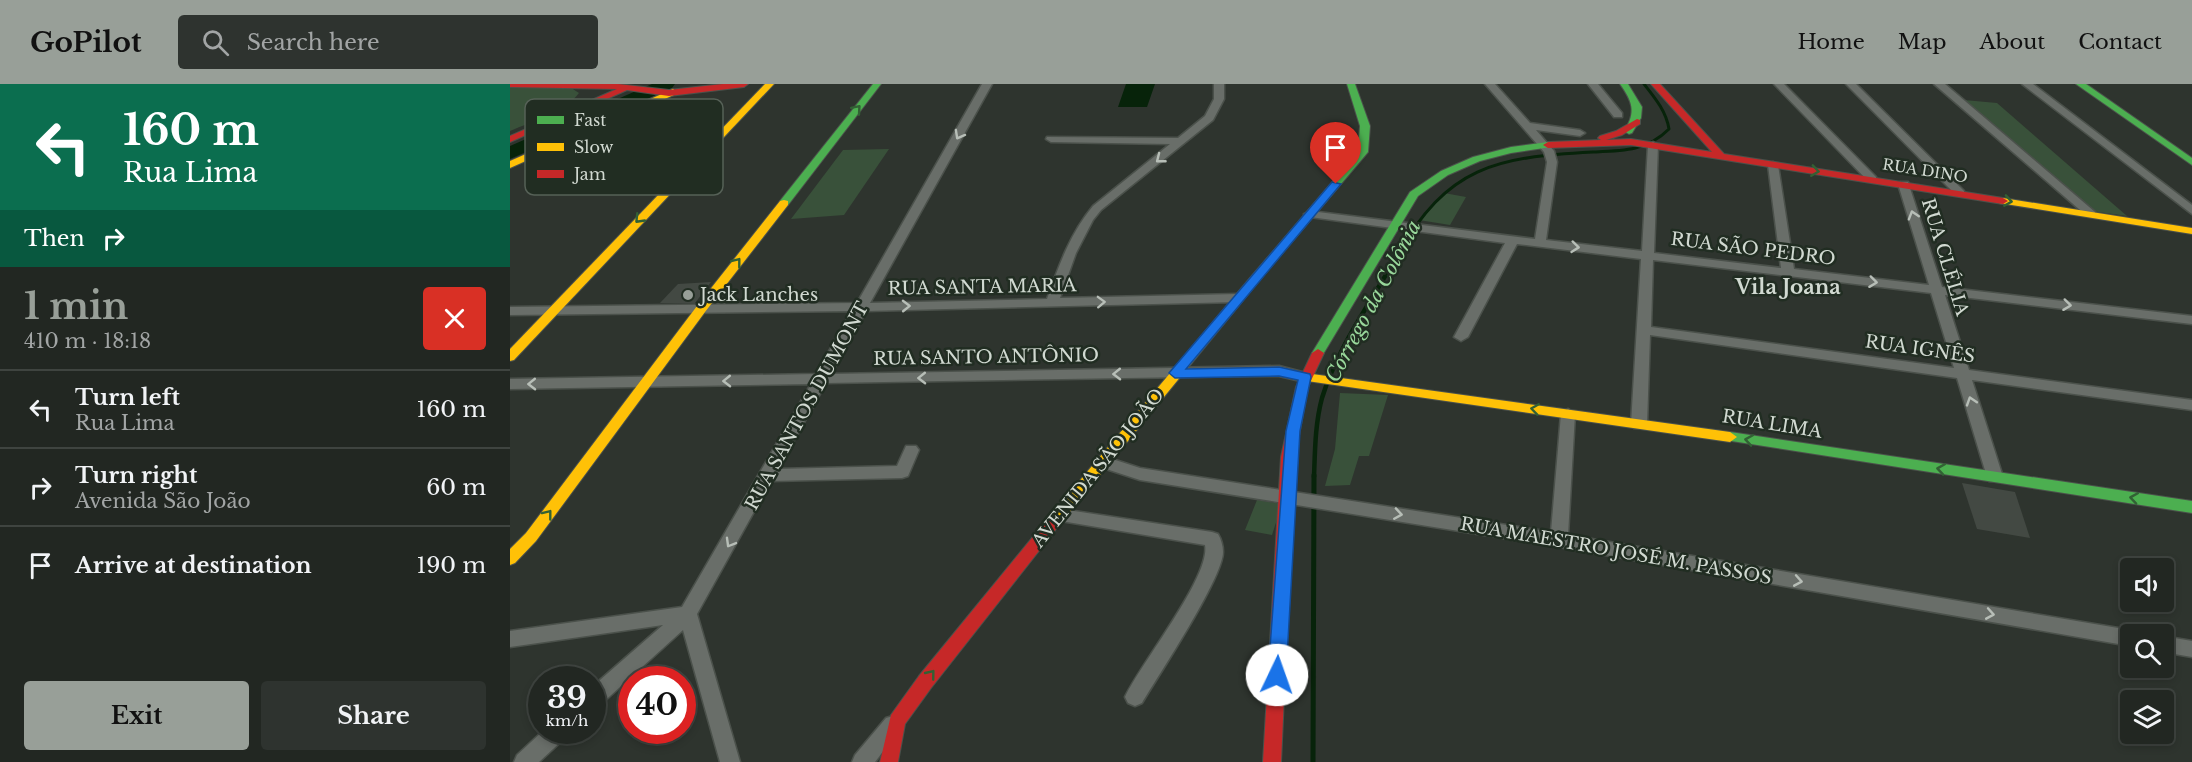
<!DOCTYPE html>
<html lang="en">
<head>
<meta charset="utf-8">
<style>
  body { margin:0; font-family:"Libre Baskerville",serif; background:#2e332f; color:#f1f3f6; height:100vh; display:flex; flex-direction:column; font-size:22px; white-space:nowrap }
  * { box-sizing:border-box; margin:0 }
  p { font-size:20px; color:#a2a5a5 }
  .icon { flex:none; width:33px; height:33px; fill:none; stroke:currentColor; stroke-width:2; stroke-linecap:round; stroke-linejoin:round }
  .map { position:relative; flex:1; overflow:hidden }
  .details { display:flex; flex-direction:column; background:#222722; width:510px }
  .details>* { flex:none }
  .hud { background:#0b6e4f; color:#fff; overflow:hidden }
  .tools { position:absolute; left:1610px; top:474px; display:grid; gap:12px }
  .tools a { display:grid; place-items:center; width:54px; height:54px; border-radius:6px; background:#222722; box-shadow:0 3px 9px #0003,0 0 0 2px #3f4440; font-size:30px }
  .speed { position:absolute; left:18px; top:582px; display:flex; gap:12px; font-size:30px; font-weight:700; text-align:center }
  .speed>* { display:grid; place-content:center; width:78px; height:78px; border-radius:50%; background:#222722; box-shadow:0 3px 9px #0003,0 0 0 2px #3f4440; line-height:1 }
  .speed small { font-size:15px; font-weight:400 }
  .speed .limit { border:9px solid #d22; background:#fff; color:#111 }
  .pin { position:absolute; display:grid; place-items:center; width:51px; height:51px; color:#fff; margin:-62px -26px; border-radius:50% 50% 50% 0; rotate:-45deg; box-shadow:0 0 6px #0007 }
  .pin .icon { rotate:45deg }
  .me { position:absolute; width:66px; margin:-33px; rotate:3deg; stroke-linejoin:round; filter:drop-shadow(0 0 4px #0008) }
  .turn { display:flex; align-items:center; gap:21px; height:126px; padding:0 24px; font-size:27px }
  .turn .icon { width:78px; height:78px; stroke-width:2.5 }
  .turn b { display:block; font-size:42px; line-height:51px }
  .then { display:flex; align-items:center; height:57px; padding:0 24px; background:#0003; gap:12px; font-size:22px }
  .round { display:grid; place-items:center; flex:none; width:63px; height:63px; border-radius:6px; background:#2e332f }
  .overview { display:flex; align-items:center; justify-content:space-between; height:102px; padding:0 24px }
  h1 { font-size:36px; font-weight:800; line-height:45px; color:#989f98 }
  .action { display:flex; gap:12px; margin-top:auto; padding:12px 24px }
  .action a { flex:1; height:69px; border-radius:6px; background:#989f98; color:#111; font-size:24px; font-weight:800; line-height:69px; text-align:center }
  .action a+a { background:#2e332f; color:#f1f3f6 }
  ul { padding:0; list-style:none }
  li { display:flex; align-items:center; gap:18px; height:78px; padding:0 24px; border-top:2px solid #3f4440 }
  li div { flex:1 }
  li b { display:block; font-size:22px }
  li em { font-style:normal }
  header { display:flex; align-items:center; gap:36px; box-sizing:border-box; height:84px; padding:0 30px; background:#989f98; color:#111 }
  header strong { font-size:28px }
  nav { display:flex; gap:33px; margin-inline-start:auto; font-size:21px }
  .search { width:420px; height:54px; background:#2e332f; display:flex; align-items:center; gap:15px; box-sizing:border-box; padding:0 21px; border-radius:6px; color:#a2a5a5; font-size:22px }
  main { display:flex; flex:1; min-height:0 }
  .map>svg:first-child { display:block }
  .green { fill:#39513a }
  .water { fill:#07230a }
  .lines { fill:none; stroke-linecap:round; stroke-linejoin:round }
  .stream-far2 { stroke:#07230a; stroke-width:3 }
  .stream-far1 { stroke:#07230a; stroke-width:4.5 }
  .stream { stroke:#07230a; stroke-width:5 }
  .river { fill:#07230a; fill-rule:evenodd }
  .building { fill:#434943 }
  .street-casing { stroke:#4b514b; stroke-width:3 }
  .fast-casing { stroke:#4b514b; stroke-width:2 }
  .slow-casing { stroke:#4b514b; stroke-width:2 }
  .jam-casing { stroke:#4b514b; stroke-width:2 }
  .street { fill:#696e69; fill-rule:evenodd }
  .fast { fill:#4caf50; fill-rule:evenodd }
  .slow { fill:#ffc107; fill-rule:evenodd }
  .jam { fill:#c62828; fill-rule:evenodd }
  .oneway { stroke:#326134 }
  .oneway2 { stroke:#b7beb7 }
  .route { fill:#1a73e8; stroke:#114b97; stroke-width:1.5 }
  .poi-dot { fill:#989f98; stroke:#212d22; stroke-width:2 }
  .labels { text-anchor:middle; stroke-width:5; stroke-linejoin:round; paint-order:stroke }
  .far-street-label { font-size:15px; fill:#d1d9d1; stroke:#212d22 }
  .street-label { font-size:18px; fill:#d1d9d1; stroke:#212d22 }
  .poi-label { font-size:18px; fill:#d1d9d1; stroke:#212d22; text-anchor:start }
  .neighbourhood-label { font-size:20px; font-weight:bold; fill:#d1d9d1; stroke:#212d22 }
  .water-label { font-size:20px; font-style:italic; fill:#99d89b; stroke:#212d22 }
  .key { fill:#212d22; stroke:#566157; stroke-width:1.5 }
  .key-label { font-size:16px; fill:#d1d9d1 }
</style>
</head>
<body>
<header>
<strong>GoPilot</strong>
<div class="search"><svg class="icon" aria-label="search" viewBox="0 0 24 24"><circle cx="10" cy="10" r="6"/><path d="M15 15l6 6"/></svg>Search here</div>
<nav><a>Home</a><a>Map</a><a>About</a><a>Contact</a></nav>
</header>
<main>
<section class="details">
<div class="hud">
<div class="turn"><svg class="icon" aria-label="left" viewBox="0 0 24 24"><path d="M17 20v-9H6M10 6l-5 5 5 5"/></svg><div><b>160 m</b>Rua Lima</div></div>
<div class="then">Then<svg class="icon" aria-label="right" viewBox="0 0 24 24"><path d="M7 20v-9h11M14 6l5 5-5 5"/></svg></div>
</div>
<div class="overview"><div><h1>1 min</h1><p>410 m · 18:18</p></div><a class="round" style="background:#d93025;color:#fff"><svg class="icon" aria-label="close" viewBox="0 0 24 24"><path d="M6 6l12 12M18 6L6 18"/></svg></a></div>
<ul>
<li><svg class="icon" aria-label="left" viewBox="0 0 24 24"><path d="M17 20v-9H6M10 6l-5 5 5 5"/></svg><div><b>Turn left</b><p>Rua Lima</p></div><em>160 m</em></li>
<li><svg class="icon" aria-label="right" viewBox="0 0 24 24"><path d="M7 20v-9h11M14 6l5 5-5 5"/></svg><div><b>Turn right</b><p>Avenida São João</p></div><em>60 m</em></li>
<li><svg class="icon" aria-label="arrive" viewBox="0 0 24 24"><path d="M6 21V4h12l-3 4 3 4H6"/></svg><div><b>Arrive at destination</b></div><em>190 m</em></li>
</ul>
<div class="action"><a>Exit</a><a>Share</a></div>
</section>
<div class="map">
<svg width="1682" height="678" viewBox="0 0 1682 678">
  <rect width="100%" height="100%" fill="#2e342e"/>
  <!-- green -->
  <g class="green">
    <path d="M0,2H58L69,9C53,30 23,37 0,47Z"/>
    <polygon points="1454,16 1487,19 1617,132 1581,127"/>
    <polygon points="379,65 334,131 281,135 333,66"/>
    <polygon points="934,109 956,113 940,141 909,136"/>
    <polygon points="830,309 878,311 859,372 849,372 840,401 815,402 825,365"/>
    <polygon points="747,416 772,420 762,451 735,446"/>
  </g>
  <!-- water -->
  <polygon class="water" points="616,0 645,0 637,23 608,23"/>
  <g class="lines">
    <!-- stream-far2 -->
    <path class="stream-far2" d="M887,172C937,82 986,73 1083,68C1113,67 1137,67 1159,45C1156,27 1145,14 1134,0"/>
    <!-- stream-far1 -->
    <path class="stream-far1" d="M804,393C805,367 805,340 812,314C828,262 862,217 888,170"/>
    <!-- stream -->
    <polyline class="stream" points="803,678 804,391"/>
    <!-- river -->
    <polygon class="river" points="142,0 165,0 162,4 0,75 0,62"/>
  </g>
  <!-- building -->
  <g class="building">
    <polygon points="201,198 185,219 150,219 168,200"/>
    <polygon points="1452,399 1505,408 1520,454 1467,445"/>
  </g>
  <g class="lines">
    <!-- street casing -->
    <g class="street-casing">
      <g id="street">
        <path d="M472,0H482L360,219L537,215C549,181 560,150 583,122L660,60L541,58L536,55L537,53L668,54L695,32L704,15V0H714V15L703,36L591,126L583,136L566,169L550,214L728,210L734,214L728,218L356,227L321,290L769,282L800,290L802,293L800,296L795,298L769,292H741L316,299L268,385L387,382L396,362H406L409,366L398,392L392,394L261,397L187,530L230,678H210L173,546L89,622L82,625V603L153,541L0,563V547L172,523L301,300L0,305V295L306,290L342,227L0,231V223L347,219Z"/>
        <path d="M975,0H985L1020,39L1070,46L1075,49L1070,52L1026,46L1044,67L1047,78L1036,156L1132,167L1138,61L1143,58L1148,61L1144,169L1271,184L1258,81L1263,78L1268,81L1284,185L1419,201L1388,100L1390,98H1398L1432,203L1682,232V240L1435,211L1459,286L1682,316V326L1462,296L1493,393L1491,397H1479L1477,393L1447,294L1140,251L1137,340L1134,344H1124L1121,340L1131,175L1007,160L958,253L951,257L944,253L995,159L800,133L794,130L800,127L1025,155L1037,78L1034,68ZM1143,176L1421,209L1444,284L1141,243Z"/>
        <polygon points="1078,0 1088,0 1112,29 1112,33 1104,33"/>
        <polygon points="1264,0 1274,0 1366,93 1366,97 1358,97"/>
        <polygon points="1336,0 1346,0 1454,107 1454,111 1446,111"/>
        <polygon points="1424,0 1435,0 1585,128 1585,132 1577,132"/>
        <polygon points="1512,0 1523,0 1682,121 1682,130"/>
        <polygon points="1058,325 1065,330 1058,451 1620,546 1628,550 1620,550 1620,562 1049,463 630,396 587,382 585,378 587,374 593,372 630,384 1041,448 1051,330"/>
        <path d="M551,425L702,448L708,450C711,455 713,462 713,468C713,494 648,592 632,619L625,622L618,619L615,613C631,579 701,492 695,461L545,436L543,431L545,426Z"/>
        <polygon points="1653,552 1682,557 1682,573 1653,568"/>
        <polygon points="383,632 390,634 393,641 365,678 342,678 345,671 376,634"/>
        <polygon points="34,646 59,646 56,653 29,678 4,678 7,671"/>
      </g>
    </g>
    <!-- fast casing -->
    <g class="fast-casing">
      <g id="fast">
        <polygon points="363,0 371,0 278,121 270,121 270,117"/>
        <polygon points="837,0 845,0 860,42 858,68 748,198 740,198 740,194 848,68 850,42"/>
        <path d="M1110,0H1118L1132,23L1131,34L1122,49L1119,50L1114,47C1127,28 1122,17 1110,0Z"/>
        <polygon points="1566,0 1576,0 1682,74 1682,81"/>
        <polygon points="1038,58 1041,59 1041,63 1001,69 970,77 938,91 908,112 812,272 804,272 802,269 900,108 931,87 963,73 1001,63"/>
        <polygon points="1220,348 1682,417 1682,429 1215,356 1213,353 1215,350"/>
      </g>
    </g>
    <!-- slow casing -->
    <g class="slow-casing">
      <g id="slow">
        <polygon points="255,0 264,0 4,276 0,277 0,265"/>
        <polygon points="163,5 167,8 166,10 0,84 0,77"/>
        <polygon points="1493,114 1682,144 1682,150 1489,119 1488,117"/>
        <polygon points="274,116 278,117 278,121 195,228 26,457 5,479 0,481 0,465 16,449 187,222 270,117"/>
        <polygon points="744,193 750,196 748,198 550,440 545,442 540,440 538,436 540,432 740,194"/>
        <polygon points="795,289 1220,348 1227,353 1220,358 790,296 789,293"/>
      </g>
    </g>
    <!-- jam casing -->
    <g class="jam-casing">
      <g id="jam">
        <polygon points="0,0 108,0 159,6 213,0 238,0 234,3 159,12 117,6 0,58 0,52 107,5 0,3"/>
        <polygon points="1141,0 1150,0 1214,70 1493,114 1498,117 1493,120 1121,61 1038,64 1033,61 1038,58 1091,56 1088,54 1090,52 1106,47 1127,35 1130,36 1130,40 1112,51 1096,56 1121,55 1202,68"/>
        <polygon points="808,265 814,269 798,303 785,373 771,678 753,678 771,373 786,303 802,269"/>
        <polygon points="545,430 550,432 552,436 550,440 421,604 395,640 388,678 370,678 381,631 409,592 540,432"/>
      </g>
    </g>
    <!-- street -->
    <use href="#street" class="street"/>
    <!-- fast -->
    <use href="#fast" class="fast"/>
    <!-- slow -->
    <use href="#slow" class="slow"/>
    <!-- jam -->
    <use href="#jam" class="jam"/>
  </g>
  <!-- one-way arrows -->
  <defs><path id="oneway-chevron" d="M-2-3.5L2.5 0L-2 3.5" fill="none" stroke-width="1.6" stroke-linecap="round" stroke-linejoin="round" transform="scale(1.5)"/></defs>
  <g class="oneway">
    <use href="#oneway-chevron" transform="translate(347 25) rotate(-49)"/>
    <use href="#oneway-chevron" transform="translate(1305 87) rotate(8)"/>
    <use href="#oneway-chevron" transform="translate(1498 117) rotate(9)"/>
    <use href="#oneway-chevron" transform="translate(129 135) rotate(134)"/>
    <use href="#oneway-chevron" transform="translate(227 178) rotate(-52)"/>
    <use href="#oneway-chevron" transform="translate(1025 325) rotate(-172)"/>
    <use href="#oneway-chevron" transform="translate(1239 356) rotate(-171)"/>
    <use href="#oneway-chevron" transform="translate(1431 385) rotate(-171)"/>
    <use href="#oneway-chevron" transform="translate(1624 414) rotate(-171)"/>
    <use href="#oneway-chevron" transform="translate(38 430) rotate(-52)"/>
    <use href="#oneway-chevron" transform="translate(421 590) rotate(-51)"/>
  </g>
  <g class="oneway2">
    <use href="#oneway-chevron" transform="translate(449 51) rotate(119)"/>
    <use href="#oneway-chevron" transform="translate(650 75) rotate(142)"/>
    <use href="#oneway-chevron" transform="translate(1403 131) rotate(-107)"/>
    <use href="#oneway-chevron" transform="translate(1065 163) rotate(6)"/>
    <use href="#oneway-chevron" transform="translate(1363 198) rotate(7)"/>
    <use href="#oneway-chevron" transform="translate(591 218) rotate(-2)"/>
    <use href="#oneway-chevron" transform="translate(1557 221) rotate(7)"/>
    <use href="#oneway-chevron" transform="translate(396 222) rotate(-1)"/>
    <use href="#oneway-chevron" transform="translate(607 290) rotate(179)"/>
    <use href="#oneway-chevron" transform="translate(412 294) rotate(179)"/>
    <use href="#oneway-chevron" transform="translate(217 297) rotate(179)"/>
    <use href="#oneway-chevron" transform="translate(22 300) rotate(179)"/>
    <use href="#oneway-chevron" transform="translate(1461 317) rotate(-108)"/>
    <use href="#oneway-chevron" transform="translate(888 430) rotate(9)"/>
    <use href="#oneway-chevron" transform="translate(220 459) rotate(120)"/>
    <use href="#oneway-chevron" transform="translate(1288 497) rotate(10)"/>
    <use href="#oneway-chevron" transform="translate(1480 530) rotate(10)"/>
  </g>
  <!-- route -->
  <polygon class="route" points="822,98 831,100 676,285 769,283 800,290 801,293 790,347 776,591 773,596 767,598 761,596 758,591 776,347 788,296 769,292 665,294 659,289"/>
  <!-- markers -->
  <circle class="poi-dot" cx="178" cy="211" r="6"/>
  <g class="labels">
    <!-- far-street labels -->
    <g class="far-street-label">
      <text transform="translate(1415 87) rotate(9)" y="5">RUA DINO</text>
    </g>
    <!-- street labels -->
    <g class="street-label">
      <text transform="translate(1243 165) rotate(7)" y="6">RUA SÃO PEDRO</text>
      <text transform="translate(1435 173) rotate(73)" y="6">RUA CLÉLIA</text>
      <text transform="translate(472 203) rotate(-1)" y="6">RUA SANTA MARIA</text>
      <text transform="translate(1410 265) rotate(8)" y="6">RUA IGNÊS</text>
      <text transform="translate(476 273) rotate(-1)" y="6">RUA SANTO ANTÔNIO</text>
      <text transform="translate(297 322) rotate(-61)" y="6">RUA SANTOS DUMONT</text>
      <text transform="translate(1262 340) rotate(9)" y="6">RUA LIMA</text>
      <text transform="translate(588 384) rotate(-51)" y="6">AVENIDA SÃO JOÃO</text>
      <text transform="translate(1106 467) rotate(10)" y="6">RUA MAESTRO JOSÉ M. PASSOS</text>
    </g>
    <!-- poi labels -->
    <g class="poi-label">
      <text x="190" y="217">Jack Lanches</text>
    </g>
    <!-- neighbourhood labels -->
    <g class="neighbourhood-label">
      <text x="1278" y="210">Vila Joana</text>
    </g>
    <!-- water labels -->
    <g class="water-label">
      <text transform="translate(863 217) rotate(-62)" y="7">Córrego da Colônia</text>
    </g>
  </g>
  <!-- legend -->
  <rect x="15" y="15" width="198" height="96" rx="9" class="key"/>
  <rect x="27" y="32" width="27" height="8" fill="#4caf50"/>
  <rect x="27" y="59" width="27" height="8" fill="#ffc107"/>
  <rect x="27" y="86" width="27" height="8" fill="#c62828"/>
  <g class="key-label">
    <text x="64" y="42">Fast</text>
    <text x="64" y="69">Slow</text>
    <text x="64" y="96">Jam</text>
  </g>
</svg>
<div class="tools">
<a><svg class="icon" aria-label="sound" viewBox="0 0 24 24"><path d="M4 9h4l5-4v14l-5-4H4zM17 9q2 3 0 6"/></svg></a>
<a><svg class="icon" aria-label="search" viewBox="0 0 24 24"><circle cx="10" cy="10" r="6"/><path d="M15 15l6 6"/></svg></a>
<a><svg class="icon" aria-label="layers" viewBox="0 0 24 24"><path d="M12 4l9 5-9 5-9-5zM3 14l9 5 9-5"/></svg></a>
</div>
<div class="speed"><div>39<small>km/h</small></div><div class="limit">40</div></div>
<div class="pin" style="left:826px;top:100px;background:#d93025"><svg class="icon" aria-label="arrive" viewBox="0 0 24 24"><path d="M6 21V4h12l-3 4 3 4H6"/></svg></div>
<svg class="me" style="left:767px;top:591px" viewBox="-20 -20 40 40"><circle r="19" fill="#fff"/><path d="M0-13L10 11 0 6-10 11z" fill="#1a73e8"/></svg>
</div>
</main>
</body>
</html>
